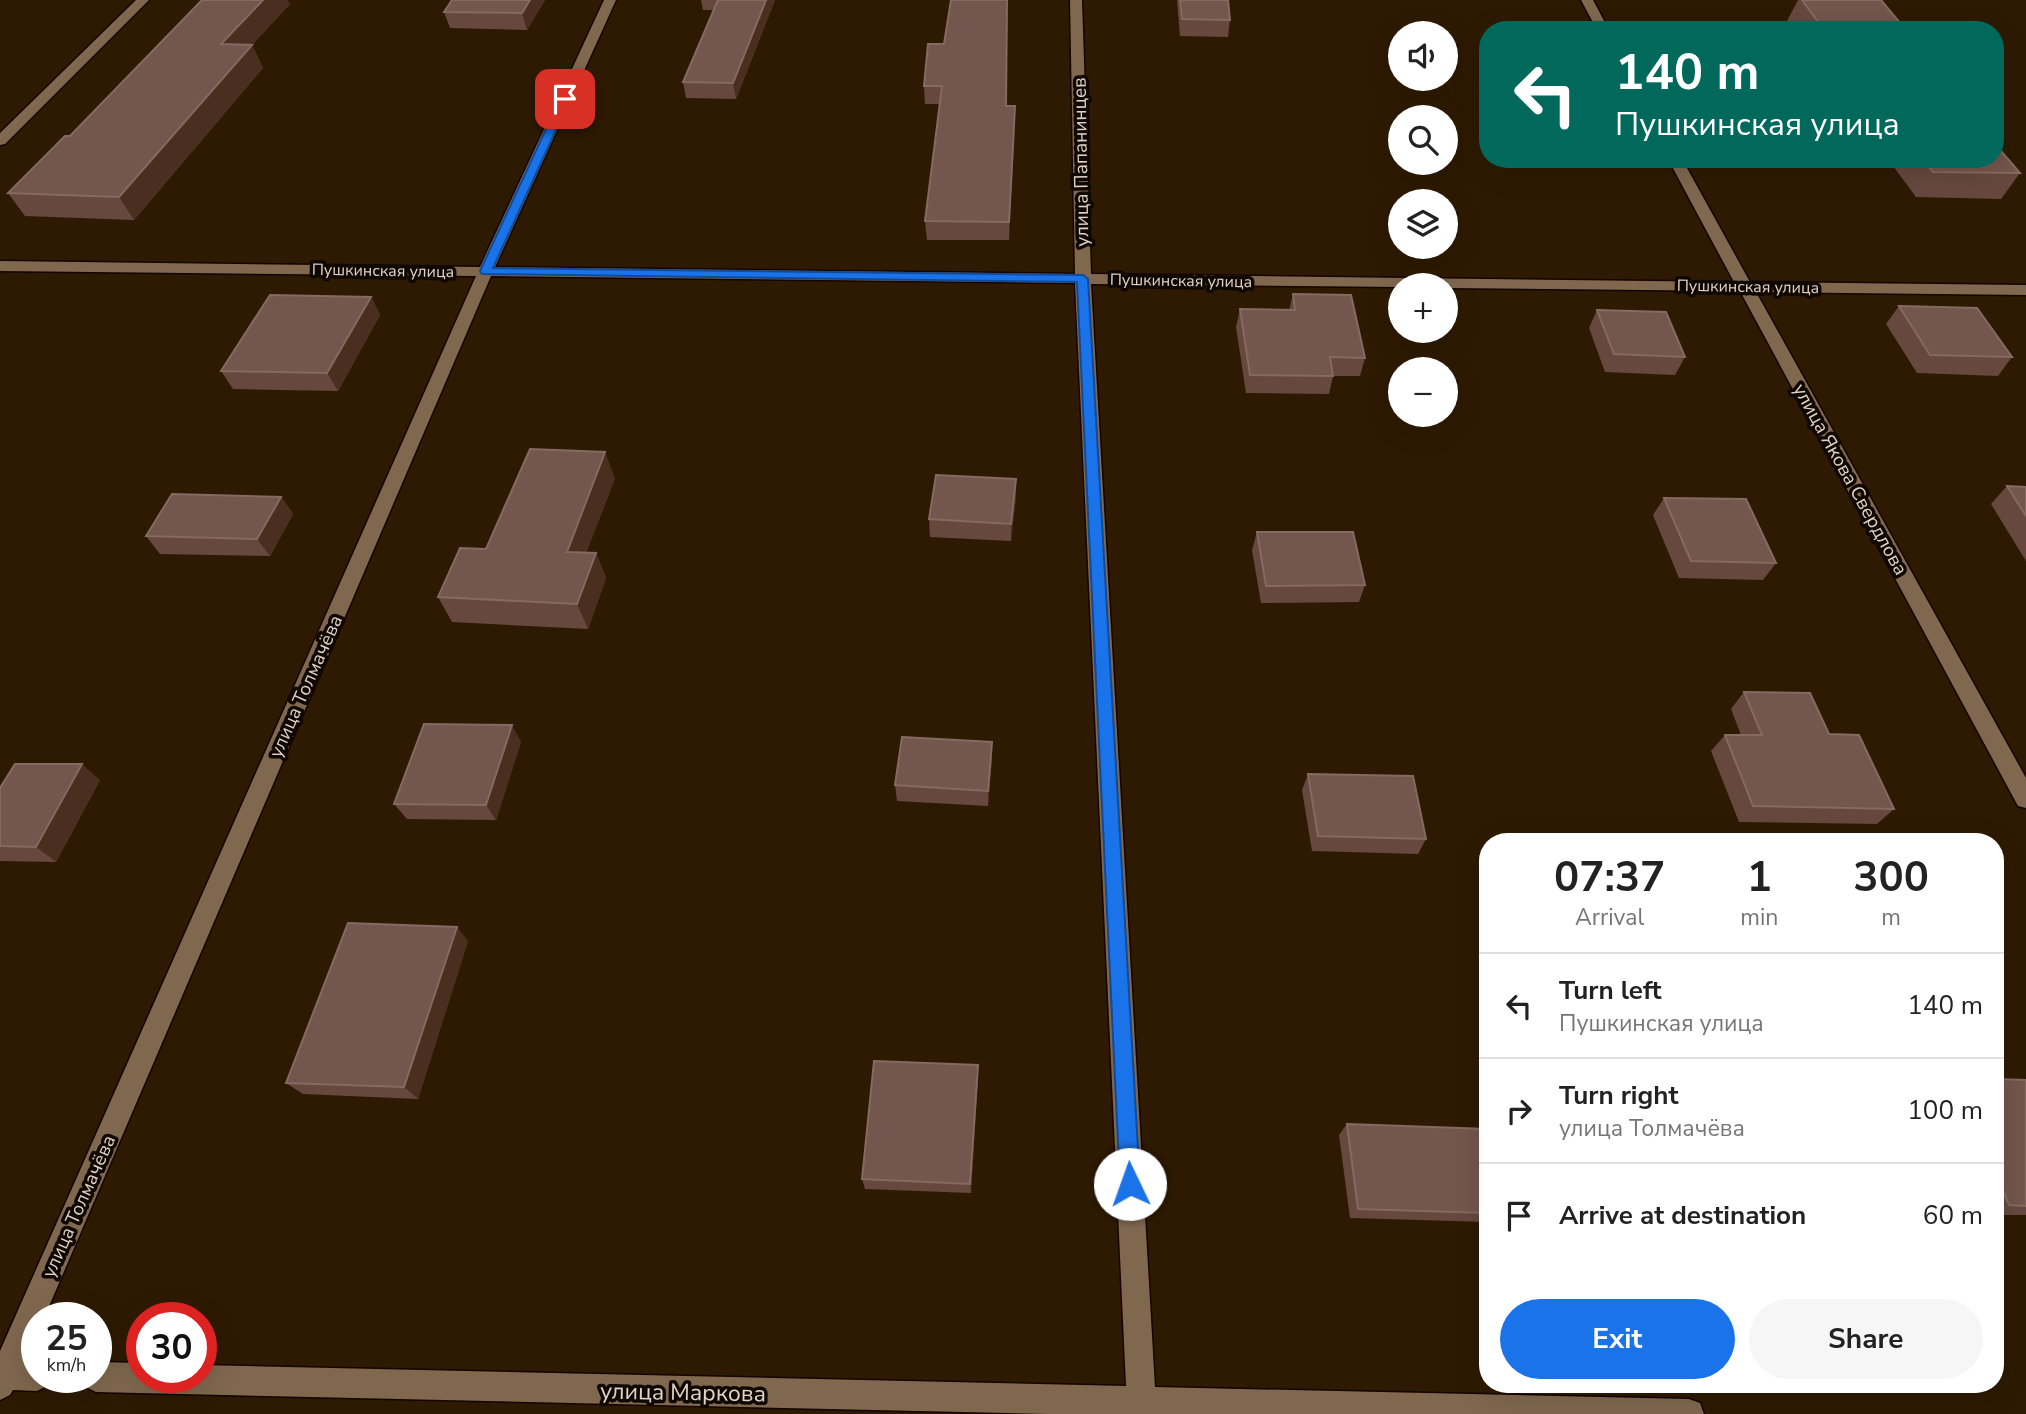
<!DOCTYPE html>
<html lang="en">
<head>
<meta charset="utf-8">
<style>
  body { margin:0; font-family:"Nunito Sans",sans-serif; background:#f6f6f6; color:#222; height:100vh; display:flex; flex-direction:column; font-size:26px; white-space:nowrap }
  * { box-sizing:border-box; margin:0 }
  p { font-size:23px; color:#767676 }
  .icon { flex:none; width:38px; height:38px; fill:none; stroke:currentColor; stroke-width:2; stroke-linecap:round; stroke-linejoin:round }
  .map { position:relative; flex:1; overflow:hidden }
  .drawer { position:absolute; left:1479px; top:833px; width:525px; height:560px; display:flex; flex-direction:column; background:#fff; border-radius:28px; box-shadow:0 7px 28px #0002 }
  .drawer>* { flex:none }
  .top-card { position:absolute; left:1479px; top:21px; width:525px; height:147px; border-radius:28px; box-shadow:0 7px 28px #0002; background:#00695c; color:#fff; overflow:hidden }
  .tools { position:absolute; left:1388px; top:21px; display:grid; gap:14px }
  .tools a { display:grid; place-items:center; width:70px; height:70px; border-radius:50%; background:#fff; box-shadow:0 7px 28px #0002; font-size:35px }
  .speed { position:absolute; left:21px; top:1302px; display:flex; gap:14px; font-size:35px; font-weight:700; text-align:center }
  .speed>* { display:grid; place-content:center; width:91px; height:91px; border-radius:50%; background:#fff; box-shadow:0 7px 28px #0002; line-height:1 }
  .speed small { font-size:18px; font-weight:400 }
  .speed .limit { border:10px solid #d22; background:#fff; color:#111 }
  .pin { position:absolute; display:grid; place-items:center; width:60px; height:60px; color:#fff; margin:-30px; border-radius:14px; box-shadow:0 4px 10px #0006 }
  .me { position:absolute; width:77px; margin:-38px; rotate:357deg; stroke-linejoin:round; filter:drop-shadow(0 0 5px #0008) }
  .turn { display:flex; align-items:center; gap:24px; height:147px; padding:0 21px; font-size:32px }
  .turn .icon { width:91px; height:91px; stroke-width:2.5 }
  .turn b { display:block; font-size:49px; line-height:60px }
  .eta { display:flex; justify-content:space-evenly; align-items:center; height:119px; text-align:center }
  .eta b { font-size:42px; font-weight:700; line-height:49px }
  .action { display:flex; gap:14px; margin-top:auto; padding:14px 21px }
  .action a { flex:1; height:80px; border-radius:42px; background:#1a73e8; color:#fff; font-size:28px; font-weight:700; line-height:80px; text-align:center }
  .action a+a { background:#f6f6f6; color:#222 }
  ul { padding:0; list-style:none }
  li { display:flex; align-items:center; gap:21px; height:105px; padding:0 21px; border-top:2px solid #e0e0e0 }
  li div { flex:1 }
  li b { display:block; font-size:26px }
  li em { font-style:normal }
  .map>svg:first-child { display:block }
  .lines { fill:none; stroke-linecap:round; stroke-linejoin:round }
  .street-casing { stroke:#150400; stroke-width:3 }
  .street { fill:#80684f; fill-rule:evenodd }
  .wall { fill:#66483f }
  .shaded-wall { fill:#4a2f21 }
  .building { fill:#73564d; stroke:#846a60; stroke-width:2 }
  .route { fill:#1a73e8; stroke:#114b97; stroke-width:2 }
  .labels { text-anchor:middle; stroke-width:7; stroke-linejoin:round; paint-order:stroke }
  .far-street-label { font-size:16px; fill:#e0d3c5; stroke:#0f0701 }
  .street-label { font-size:19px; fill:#e0d3c5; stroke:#0f0701 }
  .near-street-label { font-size:23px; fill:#e0d3c5; stroke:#0f0701 }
</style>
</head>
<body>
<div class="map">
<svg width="2026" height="1414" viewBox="0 0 2026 1414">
  <rect width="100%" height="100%" fill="#2e1a03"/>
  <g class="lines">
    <!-- street casing -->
    <g class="street-casing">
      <g id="street">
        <polygon points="136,0 149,0 5,144 0,145 0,133"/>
        <polygon points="604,0 616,0 495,267 1075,274 1070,0 1082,0 1091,274 1734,282 1668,159 1682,159 1750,282 2026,285 2026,295 1756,292 2026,778 2026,808 2018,806 1740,291 1446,288 1446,285 1400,287 1091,284 1155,1387 1689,1399 1700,1403 1704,1414 1048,1414 96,1392 86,1387 81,1377 96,1377 96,1362 142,1363 142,1377 201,1377 201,1365 1126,1386 1075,283 491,276 44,1318 37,1318 37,1334 25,1361 37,1361 37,1377 51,1377 47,1386 37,1391 13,1390 10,1395 0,1400 0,1351 476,276 0,271 0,261 480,267"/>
        <polygon points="1581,0 1593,0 1609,30 1597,30"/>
      </g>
    </g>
    <!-- street -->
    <use href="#street" class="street"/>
  </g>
  <!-- wall -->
  <g class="wall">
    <polygon points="545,0 527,30 450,28 444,12"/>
    <polygon points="701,0 775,0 736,99 686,98 683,82 714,10 703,10"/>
    <polygon points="1177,0 1228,0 1230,20 1228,37 1180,36"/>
    <polygon points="1798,0 1881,0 1906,30 1793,30 1787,21"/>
    <polygon points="290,4 252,45 263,68 134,220 25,216 8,193 70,136"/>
    <polygon points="928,44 1006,106 1015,106 1009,240 927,240 925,221 940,104 925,104 924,86"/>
    <polygon points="1888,159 1995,159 2020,173 2001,199 1916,197"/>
    <polygon points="1293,294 1365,358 1360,376 1333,376 1329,394 1246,393 1236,327 1240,309 1289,310"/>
    <polygon points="371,297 380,315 338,391 233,389 221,371"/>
    <polygon points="1899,306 2012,357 1998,376 1917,373 1886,324"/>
    <polygon points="1597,310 1685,357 1675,375 1605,372 1589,328"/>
    <polygon points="615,478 586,553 596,553 606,578 588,629 452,622 438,597 486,549"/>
    <polygon points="1016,479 1016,497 1011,541 930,537 929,519"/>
    <polygon points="2007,486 2026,487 2026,561 1991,504"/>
    <polygon points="281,497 293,514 270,556 160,554 146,536"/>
    <polygon points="1664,498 1776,563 1763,580 1679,578 1653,515"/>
    <polygon points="1257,532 1365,585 1359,602 1261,603 1252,550"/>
    <polygon points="1744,692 1829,734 1894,809 1877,824 1739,822 1711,751 1725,735 1741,735 1731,709"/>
    <polygon points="521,742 496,820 407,819 394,804"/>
    <polygon points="992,758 988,806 897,801 895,785"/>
    <polygon points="1308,774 1426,839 1418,854 1312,851 1302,790"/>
    <polygon points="100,780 56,862 0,861 0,788"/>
    <polygon points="468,941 418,1099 303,1094 286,1083"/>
    <polygon points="978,1065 978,1076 971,1193 865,1189 862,1179"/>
    <polygon points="1995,1079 2026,1080 2026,1215 1995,1215"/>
    <polygon points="1347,1124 1488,1129 1488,1222 1350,1218 1339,1135"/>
  </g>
  <!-- shaded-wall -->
  <g class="shaded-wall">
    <polygon points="263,0 288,0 290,4 232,67 221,44"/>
    <polygon points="530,0 545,0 527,30 522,13"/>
    <polygon points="766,0 775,0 736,99 733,83"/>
    <polygon points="252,45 263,68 134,220 119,197"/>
    <polygon points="1015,106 1015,124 1009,240 1009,222"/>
    <polygon points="371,297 380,315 338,391 327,373"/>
    <polygon points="605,452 615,478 577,577 567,552"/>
    <polygon points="1016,479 1016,497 1011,541 1011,524"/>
    <polygon points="281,497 293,514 270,556 257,539"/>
    <polygon points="596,553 606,578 588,629 577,604"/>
    <polygon points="512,725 521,742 496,820 486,805"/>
    <polygon points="992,742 992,758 988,806 988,791"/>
    <polygon points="82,764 100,780 56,862 36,847"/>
    <polygon points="457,927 468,941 418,1099 404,1087"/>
    <polygon points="978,1065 978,1076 971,1193 970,1184"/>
  </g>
  <!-- building -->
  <g class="building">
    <polygon points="202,0 263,0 221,44 252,45 119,197 8,193 65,136 70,136"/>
    <polygon points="452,0 530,0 522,13 444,12"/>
    <polygon points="718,0 766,0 733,83 683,82"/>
    <polygon points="951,0 1007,0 1006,106 1015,106 1009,222 925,221 942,86 924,86 928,44 944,44"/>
    <polygon points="1180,0 1228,0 1230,20 1182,19"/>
    <polygon points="1802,0 1881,0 1906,30 1824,30"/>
    <polygon points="1995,144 2020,173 1933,172 1923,159 1995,159"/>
    <polygon points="1293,294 1351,295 1365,358 1330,357 1333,376 1250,375 1240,309 1295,310"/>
    <polygon points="270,295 371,297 327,373 221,371"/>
    <polygon points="1899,306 1977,308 2012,357 1930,355"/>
    <polygon points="1597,310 1666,312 1685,357 1614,354"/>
    <polygon points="530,449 605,452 567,552 596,553 577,604 438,597 460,548 486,549"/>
    <polygon points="936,475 1016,479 1011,524 929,519"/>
    <polygon points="2007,486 2026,487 2026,516"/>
    <polygon points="172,494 281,497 257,539 146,536"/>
    <polygon points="1664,498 1746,499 1776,563 1691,561"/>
    <polygon points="1257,532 1353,532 1365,585 1266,586"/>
    <polygon points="1744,692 1810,693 1829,734 1859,735 1894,809 1753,806 1725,735 1762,735"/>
    <polygon points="424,724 512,725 486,805 394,804"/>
    <polygon points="902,737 992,742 988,791 895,785"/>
    <polygon points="15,764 82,764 36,847 0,846 0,788"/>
    <polygon points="1308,774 1413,776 1426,839 1318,836"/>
    <polygon points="348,923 457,927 404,1087 286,1083"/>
    <polygon points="874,1061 978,1065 970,1184 862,1179"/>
    <polygon points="1995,1079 2026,1080 2026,1206 2009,1205 1995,1172"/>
    <polygon points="1347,1124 1488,1129 1488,1213 1358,1209"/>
  </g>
  <!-- route -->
  <polygon class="route" points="565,96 570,99 493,268 1083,275 1088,279 1140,1184 1137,1191 1130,1194 1123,1191 1120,1184 1077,282 482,274 480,271 560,99"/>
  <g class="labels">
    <!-- far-street labels -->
    <g class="far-street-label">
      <text transform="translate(383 270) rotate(1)" y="6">Пушкинская улица</text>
      <text transform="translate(1181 280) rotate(1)" y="6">Пушкинская улица</text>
      <text transform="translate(1748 286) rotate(1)" y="6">Пушкинская улица</text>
    </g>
    <!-- street labels -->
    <g class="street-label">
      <text transform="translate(1080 162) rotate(-91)" y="7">улица Папанинцев</text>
      <text transform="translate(1851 479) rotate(61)" y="7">улица Якова Свердлова</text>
      <text transform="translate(305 686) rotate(-66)" y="7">улица Толмачёва</text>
      <text transform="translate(78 1206) rotate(-66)" y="7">улица Толмачёва</text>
    </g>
    <!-- near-street labels -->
    <g class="near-street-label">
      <text transform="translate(683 1392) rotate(1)" y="8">улица Маркова</text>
    </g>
  </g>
</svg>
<div class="tools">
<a><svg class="icon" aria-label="sound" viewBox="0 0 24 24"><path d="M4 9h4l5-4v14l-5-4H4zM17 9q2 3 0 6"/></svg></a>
<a><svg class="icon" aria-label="search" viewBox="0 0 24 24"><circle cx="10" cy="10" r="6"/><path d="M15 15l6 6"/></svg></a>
<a><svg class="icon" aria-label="layers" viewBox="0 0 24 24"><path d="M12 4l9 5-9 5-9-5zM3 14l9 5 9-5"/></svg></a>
<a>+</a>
<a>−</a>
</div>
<div class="speed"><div>25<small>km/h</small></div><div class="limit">30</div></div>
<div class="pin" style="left:565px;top:99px;background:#d93025"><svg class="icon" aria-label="arrive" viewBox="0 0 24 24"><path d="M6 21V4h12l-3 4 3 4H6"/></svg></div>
<svg class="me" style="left:1130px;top:1184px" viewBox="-20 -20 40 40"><circle r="19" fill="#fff"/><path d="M0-13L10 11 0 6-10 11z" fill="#1a73e8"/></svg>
<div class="top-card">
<div class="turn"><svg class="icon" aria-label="left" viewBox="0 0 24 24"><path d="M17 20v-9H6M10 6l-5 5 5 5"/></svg><div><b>140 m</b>Пушкинская улица</div></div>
</div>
<section class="drawer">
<div class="eta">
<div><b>07:37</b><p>Arrival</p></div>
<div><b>1</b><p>min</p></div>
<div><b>300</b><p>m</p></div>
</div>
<ul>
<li><svg class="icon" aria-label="left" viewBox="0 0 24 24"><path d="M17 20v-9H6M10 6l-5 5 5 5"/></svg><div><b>Turn left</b><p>Пушкинская улица</p></div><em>140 m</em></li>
<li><svg class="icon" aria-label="right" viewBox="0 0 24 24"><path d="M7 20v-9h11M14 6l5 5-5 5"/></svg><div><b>Turn right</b><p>улица Толмачёва</p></div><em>100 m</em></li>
<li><svg class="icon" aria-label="arrive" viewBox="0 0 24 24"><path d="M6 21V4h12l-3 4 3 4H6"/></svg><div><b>Arrive at destination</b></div><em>60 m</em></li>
</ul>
<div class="action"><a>Exit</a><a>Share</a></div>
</section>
</div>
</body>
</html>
